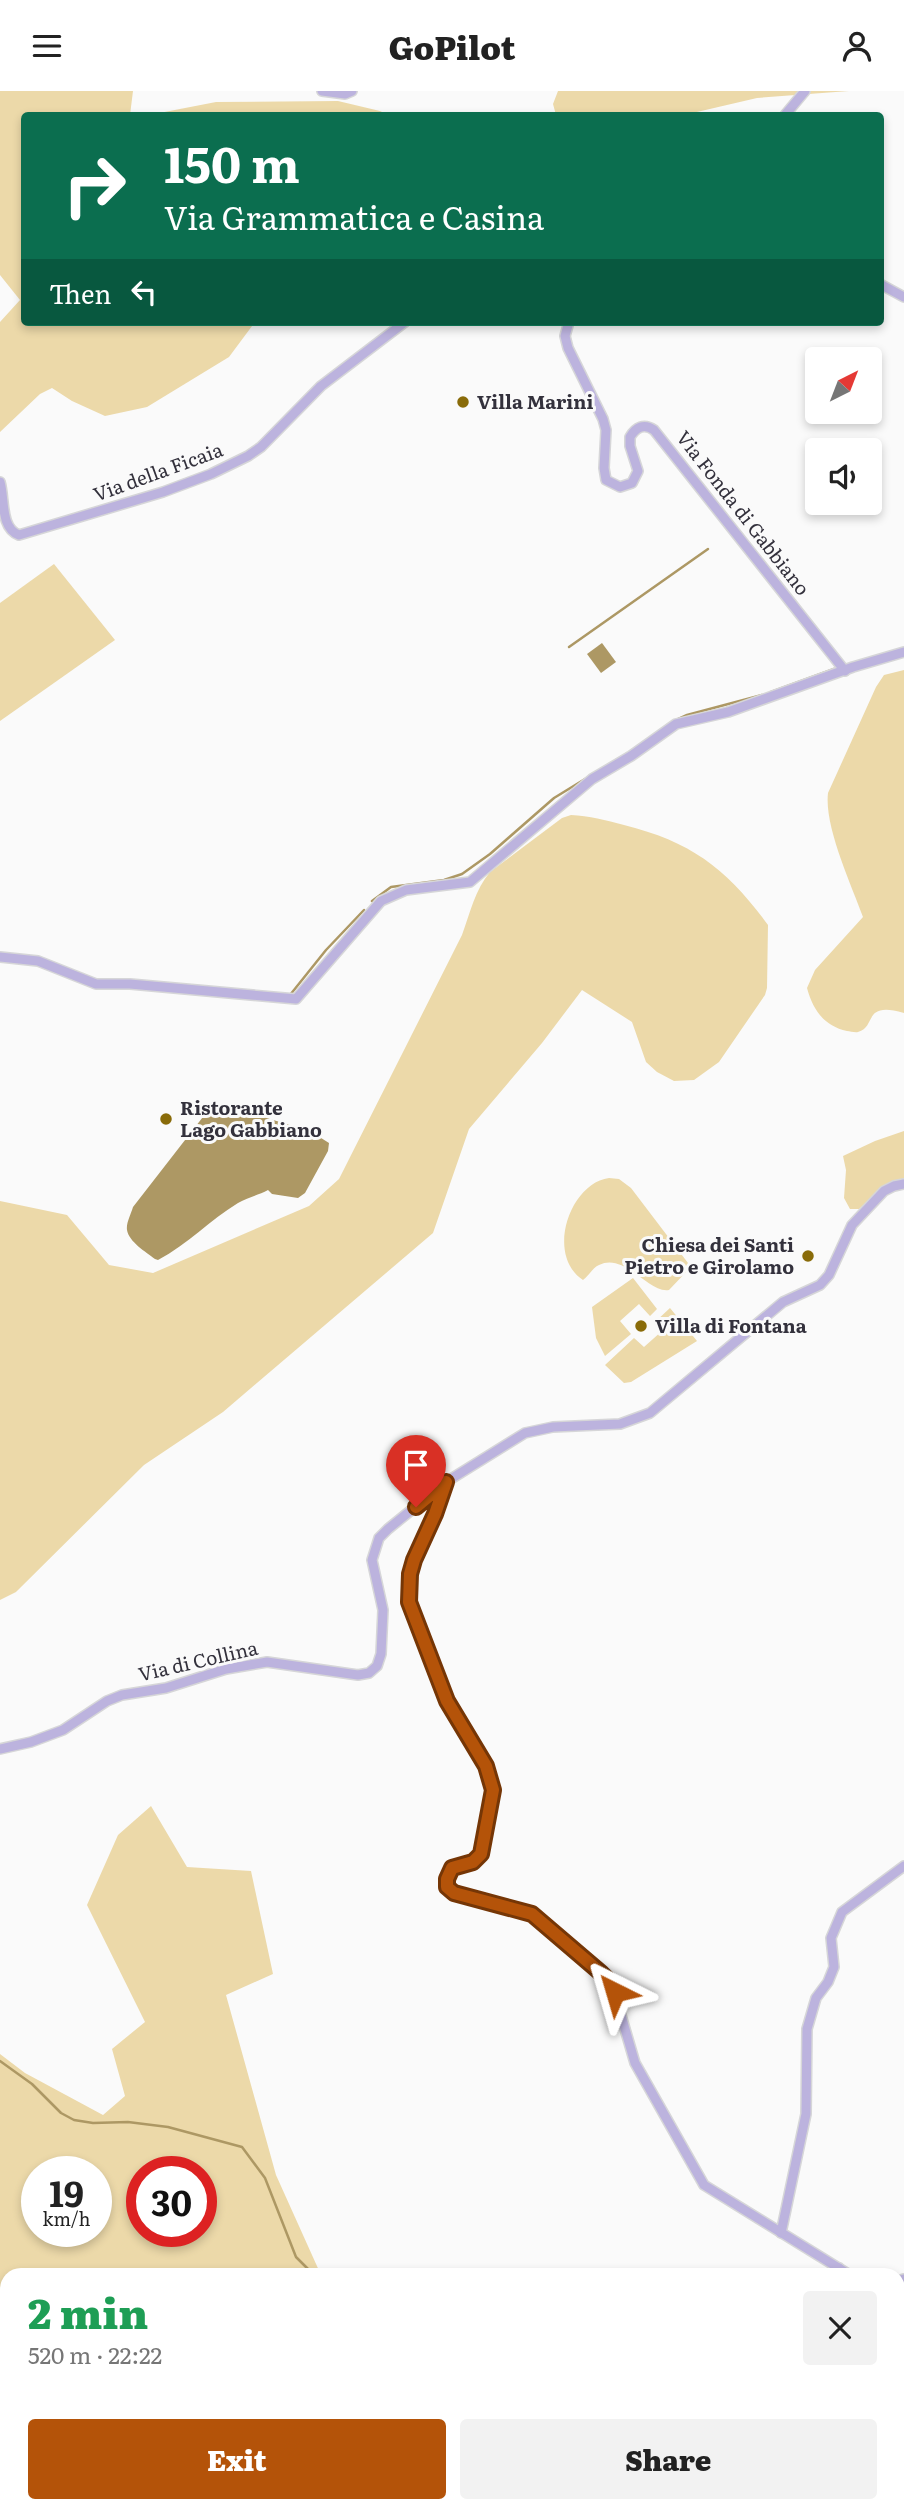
<!DOCTYPE html>
<html lang="en">
<head>
<meta charset="utf-8">
<style>
  body { margin:0; font-family:Literata,serif; background:#f2f2f2; color:#222; height:100vh; display:flex; flex-direction:column; font-size:26px; white-space:nowrap }
  * { box-sizing:border-box; margin:0 }
  p { font-size:23px; color:#767676 }
  .icon { flex:none; width:38px; height:38px; fill:none; stroke:currentColor; stroke-width:2; stroke-linecap:round; stroke-linejoin:round }
  .map { position:relative; flex:1; overflow:hidden }
  .panel { position:absolute; left:0px; top:2177px; width:905px; height:245px; display:flex; flex-direction:column; background:#fff; border-radius:21px 21px 0 0; box-shadow:0 4px 10px #0003 }
  .panel>* { flex:none }
  .hud { position:absolute; left:21px; top:21px; width:863px; height:214px; border-radius:7px; box-shadow:0 4px 10px #0003; background:#0b6e4f; color:#fff; overflow:hidden }
  .needle { width:46px; rotate:42deg }
  .fabs { position:absolute; left:805px; top:256px; display:grid; gap:14px }
  .fabs a { display:grid; place-items:center; width:77px; height:77px; border-radius:7px; background:#fff; box-shadow:0 4px 10px #0003; font-size:35px }
  .speed { position:absolute; left:21px; top:2065px; display:flex; gap:14px; font-size:35px; font-weight:700; text-align:center }
  .speed>* { display:grid; place-content:center; width:91px; height:91px; border-radius:50%; background:#fff; box-shadow:0 4px 10px #0003; line-height:1 }
  .speed small { font-size:18px; font-weight:400 }
  .speed .limit { border:10px solid #d22; background:#fff; color:#111 }
  .pin { position:absolute; display:grid; place-items:center; width:60px; height:60px; color:#fff; margin:-72px -30px; border-radius:50% 50% 50% 0; rotate:-45deg; box-shadow:0 0 7px #0007 }
  .pin .icon { rotate:45deg }
  .me { position:absolute; width:77px; margin:-38px; rotate:320deg; stroke-linejoin:round; filter:drop-shadow(0 0 5px #0008) }
  .turn { display:flex; align-items:center; gap:24px; height:147px; padding:0 28px; font-size:32px }
  .turn .icon { width:91px; height:91px; stroke-width:2.5 }
  .turn b { display:block; font-size:49px; line-height:60px }
  .then { display:flex; align-items:center; height:66px; padding:0 28px; background:#0003; gap:14px; font-size:26px }
  .round { display:grid; place-items:center; flex:none; width:74px; height:74px; border-radius:7px; background:#f2f2f2 }
  .summary { display:flex; align-items:center; justify-content:space-between; height:119px; padding:0 28px }
  h1 { font-size:42px; font-weight:800; line-height:52px; color:#1e9e55 }
  .action { display:flex; gap:14px; margin-top:auto; padding:14px 28px }
  .action a { flex:1; height:80px; border-radius:7px; background:#b45309; color:#fff; font-size:28px; font-weight:800; line-height:80px; text-align:center }
  .action a+a { background:#f2f2f2; color:#222 }
  header { display:flex; justify-content:space-between; align-items:center; height:91px; padding:0 28px; background:#fff; font-size:32px; font-weight:800 }
  .map>svg:first-child { display:block }
  .green { fill:#ecd9a9; fill-rule:evenodd }
  .water { fill:#ad9864 }
  .lines { fill:none; stroke-linecap:round; stroke-linejoin:round }
  .stream { stroke:#ad9864; stroke-width:2.5 }
  .street-casing { stroke:#d6d6d8; stroke-width:12 }
  .street { stroke:#bcb3de; stroke-width:9 }
  .route-casing { stroke:#753606; stroke-width:18 }
  .route { stroke:#b45309; stroke-width:12 }
  .poi-dot { fill:#896b09; stroke:#fafafa; stroke-width:2.5 }
  .labels { text-anchor:middle; stroke-width:6; stroke-linejoin:round; paint-order:stroke }
  .poi-label { font-size:19px; font-weight:bold; fill:#33313c; stroke:#fafafa; text-anchor:start }
  .street-label { font-size:19px; fill:#33313c; stroke:#fafafa }
</style>
</head>
<body>
<header><svg class="icon" aria-label="menu" viewBox="0 0 24 24"><path d="M4 6h16M4 12h16M4 18h16"/></svg>GoPilot<svg class="icon" aria-label="person" viewBox="0 0 24 24"><circle cx="12" cy="8" r="4"/><path d="M4 21q1-7 8-7t8 7"/></svg></header>
<div class="map">
<svg width="904" height="2422" viewBox="0 0 904 2422">
  <rect width="100%" height="100%" fill="#fafafa"/>
  <!-- green -->
  <g class="green">
    <polygon points="0,0 133,0 130,24 24,24 24,231 255,231 229,266 147,316 105,325 72,310 52,297 40,303 0,341 0,231 20,209 0,184"/>
    <polygon points="558,0 849,0 757,7 684,24 556,24 553,13"/>
    <polygon points="338,10 380,20 388,24 149,24 216,11"/>
    <polygon points="54,473 115,549 0,630 0,512"/>
    <path d="M904,579V922C862,910 877,936 858,941C855,942 850,940 847,940C824,935 813,919 807,897L815,879L863,826C851,793 824,735 828,702L876,596L884,584Z"/>
    <path d="M571,724C589,725 606,729 624,734C692,751 727,778 768,834L767,897L765,904L719,971L694,989L674,990L657,981L646,971L632,931L582,899L542,952L469,1038L433,1142L223,1321L144,1374L16,1501L0,1509V1110L67,1124L109,1174L153,1182L309,1115L339,1088L462,844C470,822 475,799 490,781L562,727Z"/>
    <polygon points="904,1040 904,1091 884,1096 859,1118 850,1118 844,1107 846,1079 843,1065 875,1050"/>
    <path d="M609,1087L619,1088L631,1097L688,1172V1179L669,1199C649,1203 625,1161 599,1174C592,1177 589,1185 583,1189C545,1164 570,1092 609,1087Z"/>
    <polygon points="633,1187 657,1218 650,1225 639,1213 620,1230 631,1243 605,1265 596,1247 592,1216"/>
    <polygon points="670,1217 697,1250 631,1291 624,1292 605,1274 634,1247 644,1256 662,1240 655,1231"/>
    <path d="M151,1715L187,1776L251,1780L273,1883L226,1904L276,2084L321,2184H7V2403L0,2397V1963L25,1982L103,2024L125,2005L112,1958L145,1931L87,1814L118,1744ZM37,2081H96V2140H37ZM142,2081H201V2140H142Z"/>
    <polygon points="22,2415 554,2415 565,2422 31,2422"/>
  </g>
  <!-- water -->
  <g class="water">
    <polygon points="602,552 616,571 601,582 587,563"/>
    <path d="M220,1013L310,1040L329,1052L328,1060L305,1102L298,1107L272,1103L268,1099C259,1104 248,1106 238,1112C210,1129 188,1153 158,1169L155,1168C146,1161 129,1151 127,1139C126,1132 131,1123 133,1116L206,1022L212,1016Z"/>
  </g>
  <g class="lines">
    <!-- stream -->
    <g class="stream">
      <polyline points="569,556 708,458"/>
      <polyline points="771,601 834,578"/>
      <polyline points="674,630 687,624 762,604"/>
      <polyline points="372,810 391,796 444,789 462,783 490,763 554,707 621,666"/>
      <polyline points="290,904 326,859 364,819"/>
      <polyline points="0,1970 32,1993 61,2022 74,2029 93,2032 128,2031 168,2036 242,2056 265,2087 296,2166 314,2184"/>
      <polyline points="789,2415 800,2422"/>
    </g>
    <!-- street casing -->
    <g class="street-casing">
      <g id="street">
        <polyline points="322,0 345,3 352,0"/>
        <polyline points="785,24 805,0"/>
        <polyline points="880,193 904,206"/>
        <path d="M569,231L565,245L568,257L603,328L606,339L604,377L606,389L620,396L632,392L638,380L630,355V346C636,336 644,332 654,339L845,580"/>
        <path d="M0,391C5,408 0,437 19,444L163,401L211,383L248,365L261,356L321,295L405,231"/>
        <polyline points="0,866 38,870 96,893 130,893 296,908 381,810 406,799 470,791 592,688 631,665 676,633 728,621 853,576 904,561"/>
        <path d="M445,1393C432,1433 408,1468 409,1511L447,1610L486,1675L492,1689L493,1699L481,1763L473,1771L452,1777L447,1788V1796L454,1802L532,1823L601,1882L613,1897L635,1972L704,2094L850,2184"/>
        <polyline points="0,1658 31,1651 63,1639 107,1610 122,1604 166,1597 226,1578 267,1571 358,1584 369,1582 377,1575 381,1563 383,1519 372,1469 379,1447 388,1438 446,1391 525,1342 553,1336 620,1333 650,1322 783,1211 820,1194 829,1184 852,1134 884,1100 894,1095 904,1093"/>
        <polyline points="781,2142 806,2023 807,1938 816,1907 828,1891 834,1876 831,1847 842,1821 904,1775"/>
        <polyline points="829,2184 839,2177"/>
        <polyline points="898,2190 904,2188"/>
        <polyline points="648,2422 649,2415"/>
      </g>
    </g>
    <!-- street -->
    <use href="#street" class="street"/>
  </g>
  <g class="lines">
    <!-- route casing -->
    <g class="route-casing">
      <polyline id="route" points="416,1416 446,1391 435,1423 414,1469 410,1483 409,1511 447,1610 486,1675 493,1699 481,1763 473,1771 452,1777 447,1788 447,1796 454,1802 532,1823 601,1882 611,1892 615,1901"/>
    </g>
    <!-- route -->
    <use href="#route" class="route"/>
  </g>
  <!-- markers -->
  <g class="poi-dot">
    <circle cx="463" cy="311" r="7"/>
    <circle cx="166" cy="1028" r="7"/>
    <circle cx="808" cy="1165" r="7"/>
    <circle cx="641" cy="1235" r="7"/>
  </g>
  <g class="labels">
    <!-- poi labels -->
    <g class="poi-label">
      <text x="477" y="318">Villa Marini</text>
      <text x="180" y="1024">Ristorante<tspan x="180" dy="22">Lago Gabbiano</tspan></text>
      <text x="794" y="1161" text-anchor="end">Chiesa dei Santi<tspan x="794" dy="22">Pietro e Girolamo</tspan></text>
      <text x="655" y="1242">Villa di Fontana</text>
    </g>
    <!-- street labels -->
    <g class="street-label">
      <text transform="translate(158 381) rotate(-20)" y="7">Via della Ficaia</text>
      <text transform="translate(743 422) rotate(52)" y="7">Via Fonda di Gabbiano</text>
      <text transform="translate(198 1570) rotate(-13)" y="7">Via di Collina</text>
    </g>
  </g>
</svg>
<div class="fabs">
<a><svg class="needle" viewBox="-14 -14 28 28"><path d="M0-13l5 13h-10z" fill="#e53935"/><path d="M0 13l5-13h-10z" fill="#767676"/></svg></a>
<a><svg class="icon" aria-label="sound" viewBox="0 0 24 24"><path d="M4 9h4l5-4v14l-5-4H4zM17 9q2 3 0 6"/></svg></a>
</div>
<div class="speed"><div>19<small>km/h</small></div><div class="limit">30</div></div>
<div class="pin" style="left:416px;top:1416px;background:#d93025"><svg class="icon" aria-label="arrive" viewBox="0 0 24 24"><path d="M6 21V4h12l-3 4 3 4H6"/></svg></div>
<svg class="me" style="left:615px;top:1901px" viewBox="-20 -20 40 40"><path d="M0-17L14 15 0 8-14 15z" fill="#b45309" stroke="#fff" stroke-width="4"/></svg>
<div class="hud">
<div class="turn"><svg class="icon" aria-label="right" viewBox="0 0 24 24"><path d="M7 20v-9h11M14 6l5 5-5 5"/></svg><div><b>150 m</b>Via Grammatica e Casina</div></div>
<div class="then">Then<svg class="icon" aria-label="left" viewBox="0 0 24 24"><path d="M17 20v-9H6M10 6l-5 5 5 5"/></svg></div>
</div>
<section class="panel">
<div class="summary"><div><h1>2 min</h1><p>520 m · 22:22</p></div><a class="round"><svg class="icon" aria-label="close" viewBox="0 0 24 24"><path d="M6 6l12 12M18 6L6 18"/></svg></a></div>
<div class="action"><a>Exit</a><a>Share</a></div>
</section>
</div>
</body>
</html>
